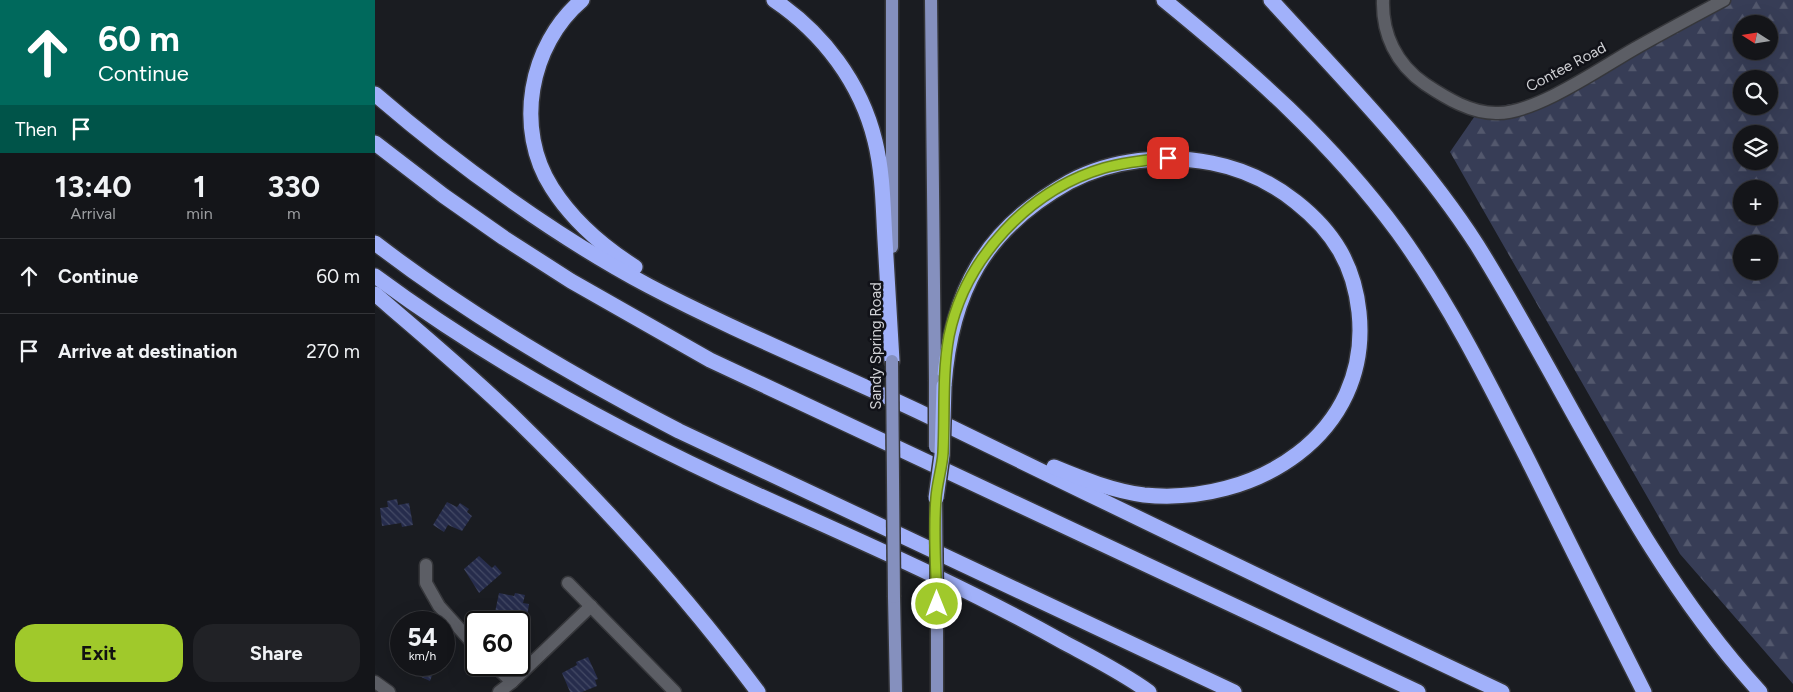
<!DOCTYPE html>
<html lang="en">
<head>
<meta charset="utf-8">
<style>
  body { margin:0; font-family:Figtree,sans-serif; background:#212226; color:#f1f3f6; height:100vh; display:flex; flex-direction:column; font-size:19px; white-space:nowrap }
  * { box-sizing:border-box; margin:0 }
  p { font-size:16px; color:#9d9fa2 }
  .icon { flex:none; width:28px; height:28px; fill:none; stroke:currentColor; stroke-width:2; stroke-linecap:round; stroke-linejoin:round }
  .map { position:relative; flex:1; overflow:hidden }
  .side { display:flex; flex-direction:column; background:#141519; width:375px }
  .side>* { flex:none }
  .guide { background:#00695c; color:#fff; overflow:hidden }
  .needle { width:32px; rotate:282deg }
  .controls { position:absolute; left:1358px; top:15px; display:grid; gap:10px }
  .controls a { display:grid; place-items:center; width:45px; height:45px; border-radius:50%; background:#141519; box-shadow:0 5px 20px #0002,0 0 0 1px #333438; font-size:25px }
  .speed { position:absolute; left:15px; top:611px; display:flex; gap:10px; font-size:25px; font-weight:700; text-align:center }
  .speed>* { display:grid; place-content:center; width:65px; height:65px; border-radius:50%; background:#141519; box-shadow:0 5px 20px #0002,0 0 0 1px #333438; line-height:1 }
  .speed small { font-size:12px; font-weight:400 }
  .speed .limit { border:2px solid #111; border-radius:8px; background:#fff; color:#111 }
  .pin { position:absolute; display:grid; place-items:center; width:42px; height:42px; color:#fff; margin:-21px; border-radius:10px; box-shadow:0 2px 8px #0006 }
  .me { position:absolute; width:55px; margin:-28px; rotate:0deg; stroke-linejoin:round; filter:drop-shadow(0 0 4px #0008) }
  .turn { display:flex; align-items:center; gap:18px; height:105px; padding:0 15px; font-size:22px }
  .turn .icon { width:65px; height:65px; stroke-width:2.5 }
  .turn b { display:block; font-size:35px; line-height:42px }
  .then { display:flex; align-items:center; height:48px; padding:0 15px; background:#0003; gap:10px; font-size:19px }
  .eta { display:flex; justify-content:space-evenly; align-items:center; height:85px; text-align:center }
  .eta b { font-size:30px; font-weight:700; line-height:35px }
  .button { display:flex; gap:10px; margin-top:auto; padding:10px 15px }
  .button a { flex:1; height:58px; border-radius:20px; background:#a0c92b; color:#111; font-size:20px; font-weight:700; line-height:58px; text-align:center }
  .button a+a { background:#212226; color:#f1f3f6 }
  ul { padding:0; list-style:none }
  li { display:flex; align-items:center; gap:15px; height:75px; padding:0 15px; border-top:1px solid #333438 }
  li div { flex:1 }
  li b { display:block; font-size:19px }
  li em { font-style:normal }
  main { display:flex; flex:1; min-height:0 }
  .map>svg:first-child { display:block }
  .forest { fill:url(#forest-firs); fill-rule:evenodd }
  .building { fill:url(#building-back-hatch) }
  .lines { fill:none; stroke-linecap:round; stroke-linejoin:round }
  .minor-casing { stroke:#36373b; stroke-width:15 }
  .major-casing { stroke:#36373b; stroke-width:15 }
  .highway-casing { stroke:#36373b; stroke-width:18 }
  .minor { stroke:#5c5e65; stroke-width:12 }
  .major { stroke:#8590be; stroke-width:12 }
  .highway { stroke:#a1b1fa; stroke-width:15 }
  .major-bridge-casing { stroke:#36373b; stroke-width:15; stroke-linecap:butt }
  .highway-bridge-casing { stroke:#36373b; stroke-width:18; stroke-linecap:butt }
  .major-bridge { stroke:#8590be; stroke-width:12 }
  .highway-bridge { stroke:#a1b1fa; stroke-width:15 }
  .route-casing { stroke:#68831c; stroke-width:12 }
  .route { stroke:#a0c92b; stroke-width:9 }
  .labels { text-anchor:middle; stroke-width:5; stroke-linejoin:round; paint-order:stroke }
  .street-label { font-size:15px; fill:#d0d1d5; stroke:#111218 }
</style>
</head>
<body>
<main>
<section class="side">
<div class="guide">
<div class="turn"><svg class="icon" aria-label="ahead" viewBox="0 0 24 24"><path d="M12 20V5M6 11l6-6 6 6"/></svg><div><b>60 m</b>Continue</div></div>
<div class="then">Then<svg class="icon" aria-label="arrive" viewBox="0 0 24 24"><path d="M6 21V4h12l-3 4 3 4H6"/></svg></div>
</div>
<div class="eta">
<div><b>13:40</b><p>Arrival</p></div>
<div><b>1</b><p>min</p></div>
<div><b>330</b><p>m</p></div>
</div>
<ul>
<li><svg class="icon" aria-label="ahead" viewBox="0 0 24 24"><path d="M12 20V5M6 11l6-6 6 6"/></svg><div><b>Continue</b></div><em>60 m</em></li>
<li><svg class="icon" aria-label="arrive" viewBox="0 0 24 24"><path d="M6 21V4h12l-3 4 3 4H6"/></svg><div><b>Arrive at destination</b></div><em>270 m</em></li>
</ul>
<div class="button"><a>Exit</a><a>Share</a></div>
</section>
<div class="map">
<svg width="1418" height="692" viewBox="0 0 1418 692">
  <defs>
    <pattern id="forest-firs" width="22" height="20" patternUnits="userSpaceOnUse" patternTransform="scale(1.25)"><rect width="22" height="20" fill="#373d56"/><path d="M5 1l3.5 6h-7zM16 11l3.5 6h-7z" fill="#53586d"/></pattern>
    <pattern id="building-back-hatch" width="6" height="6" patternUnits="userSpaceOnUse" patternTransform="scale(1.25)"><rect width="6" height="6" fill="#262c4c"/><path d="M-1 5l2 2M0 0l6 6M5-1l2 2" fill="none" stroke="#444a65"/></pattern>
  </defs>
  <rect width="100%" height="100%" fill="#1a1c21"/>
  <!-- forest -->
  <path class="forest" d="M1354,0H1418V684L1305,554L1075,152L1104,110L1179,96ZM1366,24H1394V51H1366ZM1366,79H1394V106H1366ZM1366,134H1394V161H1366ZM1366,189H1394V216H1366ZM1366,244H1394V271H1366Z"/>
  <!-- building -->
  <g class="building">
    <polygon points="22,499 23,505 34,503 38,525 27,527 26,523 7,526 5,508 13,507 12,501"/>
    <polygon points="72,502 82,507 85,503 94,509 92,512 97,516 87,531 73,525 69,532 58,525"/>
    <polygon points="104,556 117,568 120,565 127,573 104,593 89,569"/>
    <polygon points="124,593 139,596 140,593 150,595 148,603 154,604 151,624 118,622"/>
    <polygon points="213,657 223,679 220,680 222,686 207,692 195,692 187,673 202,665 201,662"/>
    <polygon points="27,665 61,665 55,681 44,676 45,673"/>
  </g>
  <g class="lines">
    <!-- minor casing -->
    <g class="minor-casing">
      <g id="minor">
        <path d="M1008,0C1007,34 1021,64 1050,84C1071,98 1097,114 1123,113C1161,113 1226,68 1259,49C1289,32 1319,16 1349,0"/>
        <polyline points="51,565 51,583 64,606 101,647"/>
        <polyline points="193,583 300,692"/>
        <polyline points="119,665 137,682"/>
        <polyline points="0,682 14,692"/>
        <polyline points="124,692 137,682 216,606"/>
      </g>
    </g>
    <!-- major casing -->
    <g class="major-casing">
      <g id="major">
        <polyline points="517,0 517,247"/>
        <polyline points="556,0 560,380"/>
        <polyline points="519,597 521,692"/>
        <polyline points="562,622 562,692"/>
      </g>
    </g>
    <!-- highway casing -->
    <g class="highway-casing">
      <g id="highway">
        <path d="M207,0C154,45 139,129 177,188C198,221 227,246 260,267"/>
        <path d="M399,0C448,33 486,83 500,141C508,173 508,207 510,240C512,280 515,321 517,361"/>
        <path d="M789,0C876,71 956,141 1023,232C1075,304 1114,383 1154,462C1192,539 1230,615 1269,692"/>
        <path d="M896,0C968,79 1044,155 1102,245C1195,394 1265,562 1385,692"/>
        <path d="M0,94C81,164 180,236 274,286C365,334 461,372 553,416C744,509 935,602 1127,692"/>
        <polyline points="0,143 69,196 129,238 196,281 335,360 1043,692"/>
        <path d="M0,243C95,316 198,376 304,431L859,692"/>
        <path d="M0,276C119,364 248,434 383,495C487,542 591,587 690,643C718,658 748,673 774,692"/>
        <path d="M0,294C48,335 97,376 142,420C228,504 311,595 383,692"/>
        <path d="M569,386C576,291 610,229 694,182C737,159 790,154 837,163C868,169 897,183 921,202C959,232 979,265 984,312C997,435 879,506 769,495C738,491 708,479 679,467"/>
      </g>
    </g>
    <!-- minor -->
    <use href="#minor" class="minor"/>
    <!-- major -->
    <use href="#major" class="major"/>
    <!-- highway -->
    <use href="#highway" class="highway"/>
    <!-- major-bridge casing -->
    <g class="major-bridge-casing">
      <g id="major-bridge">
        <polyline points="517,361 519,597"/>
        <polyline points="560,380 560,447"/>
        <polyline points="561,490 562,622"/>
      </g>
    </g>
    <!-- highway-bridge casing -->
    <g class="highway-bridge-casing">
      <polyline id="highway-bridge" points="561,498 567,455 569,386"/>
    </g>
    <!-- major-bridge -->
    <use href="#major-bridge" class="major-bridge"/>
    <!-- highway-bridge -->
    <use href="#highway-bridge" class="highway-bridge"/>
  </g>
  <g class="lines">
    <!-- route casing -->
    <g class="route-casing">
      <path id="route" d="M562,604C561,569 558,533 561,498C562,483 567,468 568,453C570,414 567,374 574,336C590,258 654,190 729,168C750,162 771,160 793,158"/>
    </g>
    <!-- route -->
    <use href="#route" class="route"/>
  </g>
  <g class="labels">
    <!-- street labels -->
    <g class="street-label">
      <text transform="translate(1191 67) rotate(-28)" y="5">Contee Road</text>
      <text transform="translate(501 346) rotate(-90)" y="5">Sandy Spring Road</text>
    </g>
  </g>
</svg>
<div class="controls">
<a><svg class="needle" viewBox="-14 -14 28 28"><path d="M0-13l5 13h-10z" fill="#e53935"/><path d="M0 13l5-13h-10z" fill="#9d9fa2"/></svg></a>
<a><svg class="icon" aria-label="search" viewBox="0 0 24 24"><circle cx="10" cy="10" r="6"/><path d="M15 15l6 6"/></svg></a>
<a><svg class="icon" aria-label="layers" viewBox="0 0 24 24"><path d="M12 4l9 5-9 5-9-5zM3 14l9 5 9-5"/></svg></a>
<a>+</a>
<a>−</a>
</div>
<div class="speed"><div>54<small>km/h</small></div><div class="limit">60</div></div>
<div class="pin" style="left:793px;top:158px;background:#d93025"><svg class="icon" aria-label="arrive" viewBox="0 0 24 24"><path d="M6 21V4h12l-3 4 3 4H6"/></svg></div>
<svg class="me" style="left:562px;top:604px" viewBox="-20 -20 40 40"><circle r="17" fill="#a0c92b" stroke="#fff" stroke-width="3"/><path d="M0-11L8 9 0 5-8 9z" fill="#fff"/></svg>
</div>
</main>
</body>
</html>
